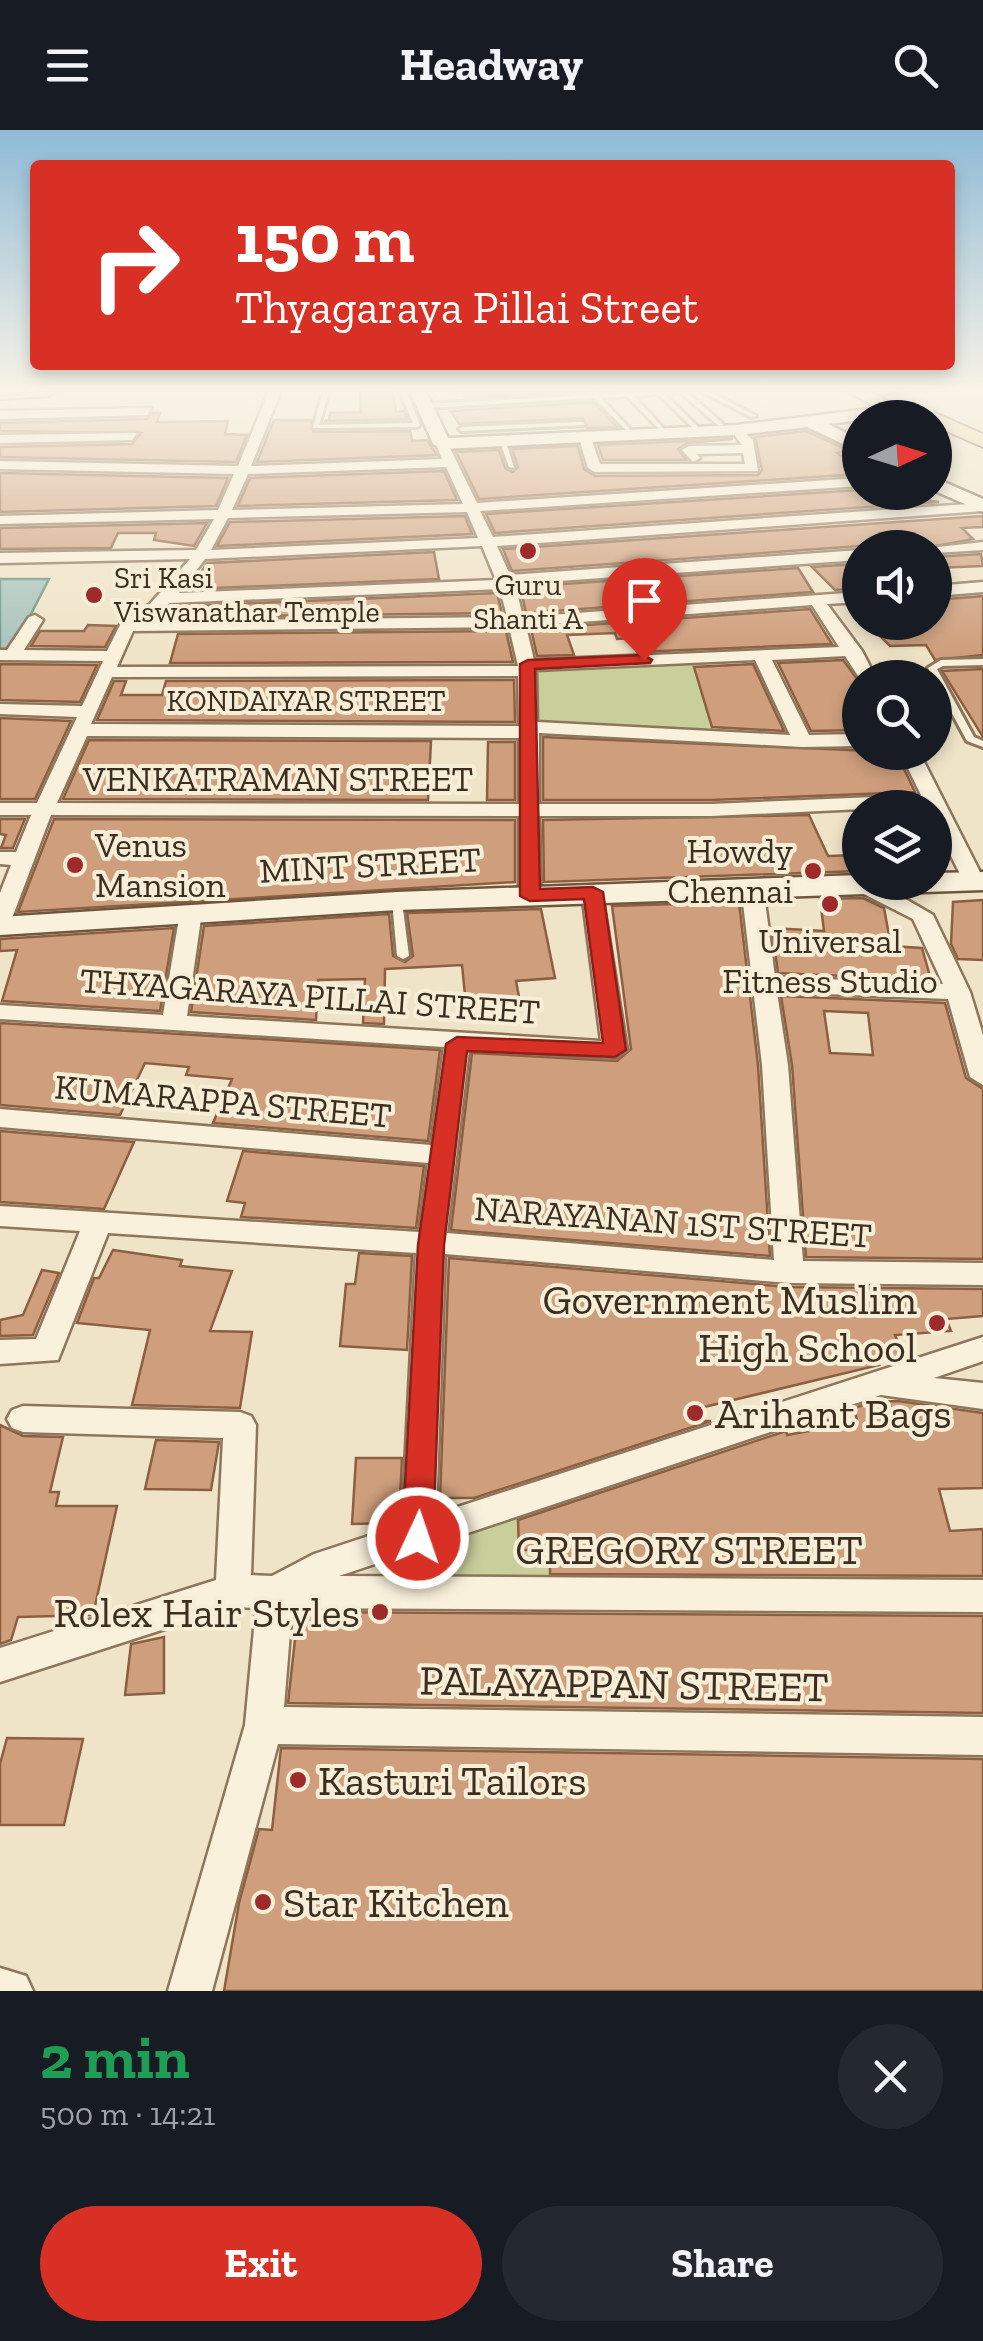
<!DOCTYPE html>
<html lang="en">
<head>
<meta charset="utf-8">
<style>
  body { margin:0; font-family:"Zilla Slab",serif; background:#242831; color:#f1f3f6; height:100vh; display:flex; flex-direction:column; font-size:38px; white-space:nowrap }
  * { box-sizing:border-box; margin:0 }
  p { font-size:32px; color:#9ea1a6 }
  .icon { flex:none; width:55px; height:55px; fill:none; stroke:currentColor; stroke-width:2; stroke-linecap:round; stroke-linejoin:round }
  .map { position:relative; height:1861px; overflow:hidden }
  .panel { display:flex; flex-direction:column; background:#171b24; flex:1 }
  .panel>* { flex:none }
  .guide { position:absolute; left:30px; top:30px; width:925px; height:210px; border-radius:10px; box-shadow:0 5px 15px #0003; background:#d93025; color:#fff; overflow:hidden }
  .needle { width:65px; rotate:86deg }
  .tools { position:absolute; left:842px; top:270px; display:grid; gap:20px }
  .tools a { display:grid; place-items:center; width:110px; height:110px; border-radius:50%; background:#171b24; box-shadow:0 5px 15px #0003; font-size:50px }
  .pin { position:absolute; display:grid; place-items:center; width:85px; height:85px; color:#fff; margin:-102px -42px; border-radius:50% 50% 50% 0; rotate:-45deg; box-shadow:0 0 10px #0007 }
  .pin .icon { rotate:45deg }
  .me { position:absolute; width:110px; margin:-55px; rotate:3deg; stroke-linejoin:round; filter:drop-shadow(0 0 8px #0008) }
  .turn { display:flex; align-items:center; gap:35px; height:210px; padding:0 40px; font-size:45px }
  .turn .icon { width:130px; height:130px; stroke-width:2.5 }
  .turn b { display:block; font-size:70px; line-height:85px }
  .round { display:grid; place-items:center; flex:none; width:105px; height:105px; border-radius:52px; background:#242831 }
  .summary { display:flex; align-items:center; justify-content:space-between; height:170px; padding:0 40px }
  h1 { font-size:60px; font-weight:700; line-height:75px; color:#1e9e55 }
  .button { display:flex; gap:20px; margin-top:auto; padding:20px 40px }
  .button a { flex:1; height:115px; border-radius:60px; background:#d93025; color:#fff; font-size:40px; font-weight:700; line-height:115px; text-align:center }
  .button a+a { background:#242831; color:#f1f3f6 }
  header { display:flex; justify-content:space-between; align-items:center; height:130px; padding:0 40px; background:#171b24; font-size:45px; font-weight:700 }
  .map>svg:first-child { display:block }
  .green { fill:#c9cf9b }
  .water { fill:#a9c4bc; stroke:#6f938a; stroke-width:2.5 }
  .building { fill:#cf9f7d; stroke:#8d5f41; stroke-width:2.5; fill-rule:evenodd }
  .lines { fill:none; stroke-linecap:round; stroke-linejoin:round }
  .lane-casing { stroke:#8d765c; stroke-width:6 }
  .street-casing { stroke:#8d765c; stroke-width:5 }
  .secondary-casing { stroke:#6f573f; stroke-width:5 }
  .primary-casing { stroke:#5b4430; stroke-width:4 }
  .lane { fill:#faf1dc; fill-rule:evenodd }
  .street { fill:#faf1dc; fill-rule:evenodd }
  .secondary { fill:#faf1dc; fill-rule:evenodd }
  .primary { fill:#f3d9a0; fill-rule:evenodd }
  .route { fill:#d93025; stroke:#8d1f18; stroke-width:2.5 }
  .poi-dot { fill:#9e2a2b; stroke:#f7eed8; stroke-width:4 }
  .labels { text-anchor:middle; stroke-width:8; stroke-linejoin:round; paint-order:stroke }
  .far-poi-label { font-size:30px; fill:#3d2e20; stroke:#f7eed8; text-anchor:start }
  .far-street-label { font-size:30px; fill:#3d2e20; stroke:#f7eed8 }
  .street-label { font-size:35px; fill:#3d2e20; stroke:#f7eed8 }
  .poi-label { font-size:35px; fill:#3d2e20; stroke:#f7eed8; text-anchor:start }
  .near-poi-label { font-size:42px; fill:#3d2e20; stroke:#f7eed8; text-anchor:start }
  .near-street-label { font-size:42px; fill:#3d2e20; stroke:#f7eed8 }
</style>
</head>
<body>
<header><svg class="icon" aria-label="menu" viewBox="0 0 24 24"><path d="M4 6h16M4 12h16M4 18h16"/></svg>Headway<svg class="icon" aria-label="search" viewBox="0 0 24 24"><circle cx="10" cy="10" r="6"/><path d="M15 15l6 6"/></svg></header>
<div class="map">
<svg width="983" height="1861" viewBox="0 0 983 1861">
  <rect width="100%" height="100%" fill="#f0e4c8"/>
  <!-- green -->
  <g class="green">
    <polygon points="692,531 714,602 539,594 538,537"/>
    <polygon points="518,1383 519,1419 550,1420 550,1453 393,1453 393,1440 383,1440 395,1425 396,1430"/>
  </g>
  <!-- water -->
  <polygon class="water" points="0,449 49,449 13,519 0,519"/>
  <!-- building -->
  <g class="building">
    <polygon points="360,261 393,261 396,282 404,281 407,289 324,291 329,290 330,283 361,282"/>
    <polygon points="467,261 587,261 466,268 462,262"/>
    <polygon points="593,272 617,297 587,298 583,288 459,294 451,281"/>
    <polygon points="152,283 160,283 157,292 228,291 225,304 247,305 236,332 0,327 0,317 132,314 141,303 0,301 0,293 147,289"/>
    <polygon points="274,290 311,290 313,302 410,301 412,311 427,310 437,325 257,332"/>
    <polygon points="806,301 848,320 837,323 860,338 860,344 479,369 456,322 499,320 505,338 513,342 518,337 512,319 578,316 584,339 595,346 758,345 762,340 755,307"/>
    <polygon points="733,309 687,313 678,319 686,330 603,330 598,315"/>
    <polygon points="444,341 457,370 238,376 250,348"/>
    <polygon points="0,343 228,348 216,376 0,382"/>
    <polygon points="860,360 939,372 495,403 486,384"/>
    <polygon points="465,386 472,404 217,416 230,392"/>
    <polygon points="983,386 983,397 962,398 973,409 926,418 860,416 512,441 503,419"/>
    <polygon points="207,393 194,416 154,410 156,403 118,403 111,418 0,419 0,398"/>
    <polygon points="434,422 439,449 190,459 207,433"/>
    <polygon points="981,424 983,436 935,438 935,427"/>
    <polygon points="855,434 860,440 860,458 835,460 812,437"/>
    <polygon points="798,438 813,462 526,483 520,457"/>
    <polygon points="497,463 502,483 183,487 185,476"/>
    <polygon points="983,466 983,525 935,530 926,515 890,516 866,492 935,492 935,470"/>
    <polygon points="810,479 832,514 637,522 631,508 617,509 615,503 567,505 574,525 537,526 531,499"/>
    <polygon points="88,495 116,496 105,517 31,516 40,501 84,501"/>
    <polygon points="506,501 513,532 170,533 178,504"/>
    <polygon points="843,530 860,553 860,600 811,601 778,533"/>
    <polygon points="0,534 97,535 80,572 0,570"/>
    <polygon points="753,534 784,601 712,597 694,537"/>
    <polygon points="983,539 983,607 942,541"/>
    <polygon points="514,550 515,592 97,590 114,551 126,551 121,565 162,565 166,551"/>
    <polygon points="0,588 71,591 35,669 0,669"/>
    <polygon points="543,607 896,622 915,662 711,670 543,670"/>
    <polygon points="89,610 431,611 428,670 63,669"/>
    <polygon points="488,612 515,612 515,670 487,670"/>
    <polygon points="809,685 828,726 860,725 860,741 544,752 543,690"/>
    <polygon points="0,689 25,689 13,718 1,718 6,705 0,704"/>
    <polygon points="54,689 515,690 515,752 18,782"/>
    <polygon points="863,768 884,778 891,816 922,818 931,850 778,843 772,798 824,801 820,769"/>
    <polygon points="983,770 983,830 958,829 951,814 953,772"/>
    <polygon points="739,772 758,935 770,1126 451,1100 472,923 617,931 631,919 612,776"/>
    <polygon points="541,779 555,848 516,851 520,872 466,875 462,835 385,839 384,894 363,893 365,849 318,850 316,890 191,882 204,796 389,784 393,826 405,832 413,826 407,783"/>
    <polygon points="174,798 160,881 2,871 17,820 0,821 0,809"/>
    <path d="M781,866L945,873L966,948L983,959V1129L806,1127L792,935ZM824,881L868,883L873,925L830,923Z"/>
    <polygon points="0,893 440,920 428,1011 213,993 232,949 186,945 189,937 145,933 120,985 0,975"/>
    <polygon points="0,1001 134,1012 104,1079 0,1072"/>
    <polygon points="243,1021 424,1036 416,1098 241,1087 245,1073 227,1071"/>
    <polygon points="113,1120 182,1130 180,1136 232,1141 210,1201 252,1202 240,1278 132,1275 150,1200 77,1193 94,1148 99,1148"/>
    <polygon points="359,1123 412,1126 407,1220 340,1216 346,1154 355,1154"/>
    <polygon points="449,1128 789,1157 983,1159 983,1186 946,1189 951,1201 895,1205 903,1225 876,1230 879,1235 700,1278 701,1291 711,1291 474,1368 440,1368"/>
    <polygon points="42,1140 59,1143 33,1205 0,1206 0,1190 23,1185"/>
    <polygon points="898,1271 983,1283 983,1358 939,1359 950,1401 983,1399 983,1446 550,1444 550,1420 519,1420 518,1390 786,1301 787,1305 825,1298 823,1290 857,1290 854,1278 872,1272"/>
    <polygon points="0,1295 23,1306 63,1307 50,1362 59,1362 56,1376 117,1376 93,1485 18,1487 11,1510 0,1514"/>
    <polygon points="156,1310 219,1312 211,1360 145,1359"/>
    <polygon points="356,1328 402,1328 400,1369 394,1369 393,1393 352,1394"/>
    <polygon points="298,1482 983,1486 983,1583 288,1573"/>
    <polygon points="164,1507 164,1563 125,1565 131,1514"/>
    <polygon points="7,1608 83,1609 64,1695 0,1695 0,1634"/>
    <polygon points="281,1618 983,1629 983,1861 224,1861 239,1773 259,1699 272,1700"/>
  </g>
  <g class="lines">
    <!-- lane casing -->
    <g class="lane-casing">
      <g id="lane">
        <polygon points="323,261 329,261 319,295 413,293 400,261 406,261 420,295 417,297 313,298"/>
        <polygon points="590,261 594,261 597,264 624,263 623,261 631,262 689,261 687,262 724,295 719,296 681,263 664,264 697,296 697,298 693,298 658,264 634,266 663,298 661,301 627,266 601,268 630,299 628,302 594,268 425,278 422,276 425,274 591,265"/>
        <polygon points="701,261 708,261 756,286 751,287"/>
        <polygon points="882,261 900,261 883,264 880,262"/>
        <polygon points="583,292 585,295 462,301 459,299 462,297"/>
        <polygon points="503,310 506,312 514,338 509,337 500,312"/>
        <polygon points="983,529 983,535 943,536 937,539 974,607 983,611 983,617 967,611 935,552 935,548 933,548 928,538 941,530"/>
        <polygon points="397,768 402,771 409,826 403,829 397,826 392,771"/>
      </g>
    </g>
    <!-- street casing -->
    <g class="street-casing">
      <g id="street">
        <path d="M269,261H281L251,336L442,329L436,314L442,310L448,314L477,373L860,348V356L480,381L493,407L983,373V381L497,416L510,445L860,420V430L515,454L523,487L860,462V472L827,474L862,521L876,548L860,549L845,526L772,530L809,605L860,604V616L802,617L539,603V674H711L921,665L900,622H919L983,748L982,756H966L935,694V678L926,676L711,686H539L541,766L530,773L519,766V686L51,685L11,791L0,798V763L11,735L0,734V722H16L31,685H0V673H37L77,587L0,584V574L82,576L103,531L0,530V520H7L29,487L35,485L43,490L24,520L107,521L121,493L150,474L190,429L0,433V423L196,420L214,389L0,394V386L218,380L234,344L0,339V331L238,336ZM446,337L463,374L232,380L248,344ZM467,382L478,408L211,420L228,388ZM482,416L496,450L179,463L205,429ZM500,459L507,487L146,491L170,473ZM812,475L839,517L534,530L526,496ZM509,497L518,536L117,537L133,501ZM755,530L790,605L537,592L536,540ZM518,546L519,596L91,594L112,547ZM87,606L519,608V674L57,673Z"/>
        <polygon points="151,278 147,285 0,289 0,281"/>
        <polygon points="737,296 753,310 758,341 595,342 588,338 579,308 590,305 600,334 745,334 743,323 697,324 700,328 693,332 682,320 689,316 742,315 731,300"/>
        <polygon points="137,303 132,310 0,313 0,305"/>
        <polygon points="983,412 983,420 935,423 935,418 929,418"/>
        <polygon points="983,452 983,462 935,466 935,456"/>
        <polygon points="860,748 860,752 876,752 933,785 970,862 983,905 983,955 970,947 948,869 777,862 788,935 803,1131 983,1133 983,1155 789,1153 445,1124 436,1384 983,1207 983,1231 934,1248 983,1253 983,1279 881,1265 339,1446 983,1450 983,1482 292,1478 284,1577 983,1587 983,1625 278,1614 212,1861 168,1861 245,1595 256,1478 233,1477 0,1552 0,1518 216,1450 223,1308 23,1302 12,1298 7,1289 12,1280 23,1276 240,1282 251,1286 256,1295 251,1445 272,1446 314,1424 402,1395 416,1123 108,1103 58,1230 0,1234 0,1210 36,1209 80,1101 0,1096 0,1076 419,1102 428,1033 0,997 0,979 431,1015 444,917 0,889 0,875 163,885 180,782 191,775 202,782 187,886 601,911 582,763 585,758 601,758 627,920 615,928 469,919 447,1103 774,1130 762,935 741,756 752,750 763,756 775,847 943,854 913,789 854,759 851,754"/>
        <polygon points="0,1838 26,1846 33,1861 0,1861"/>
      </g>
    </g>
    <!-- secondary casing -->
    <g class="secondary-casing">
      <g id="secondary">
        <polygon points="410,261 426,261 448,308 737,295 894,276 903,281 894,286 828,294 860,310 860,322 807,297 737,305 442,319 433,314"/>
        <polygon points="935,348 983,369 983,382 935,361"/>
        <polygon points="983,742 983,760 397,780 0,805 0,787 397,762 860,745 860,752 935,752 935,743"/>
      </g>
    </g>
    <!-- primary casing -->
    <g class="primary-casing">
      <g id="primary">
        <polygon points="0,261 58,261 49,266 0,269"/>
        <polygon points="847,261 869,261 919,288 895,288"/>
        <polygon points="935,283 983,304 983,317 935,296 935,288 927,288"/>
      </g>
    </g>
    <!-- lane -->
    <use href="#lane" class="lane"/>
    <!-- street -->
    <use href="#street" class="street"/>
    <!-- secondary -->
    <use href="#secondary" class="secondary"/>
    <!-- primary -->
    <use href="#primary" class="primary"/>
  </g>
  <!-- sky -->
  <linearGradient id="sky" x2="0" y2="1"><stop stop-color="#8fbad6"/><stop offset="0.5" stop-color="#f8f3e6"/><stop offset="1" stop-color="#f8f3e6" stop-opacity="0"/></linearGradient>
  <rect width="983" height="521" fill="url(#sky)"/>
  <!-- route -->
  <polygon class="route" points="644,525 652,530 650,533 535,539 540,759 593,757 603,762 626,920 615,927 467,921 444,1115 433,1408 429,1418 418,1422 407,1418 402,1408 418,1115 446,914 457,907 603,913 584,769 530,771 520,766 520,534 528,530"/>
  <!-- markers -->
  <g class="poi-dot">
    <circle cx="528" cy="421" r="10"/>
    <circle cx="94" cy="465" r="10"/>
    <circle cx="75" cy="735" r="10"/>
    <circle cx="813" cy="741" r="10"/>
    <circle cx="830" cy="774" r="10"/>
    <circle cx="937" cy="1193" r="10"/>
    <circle cx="695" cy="1283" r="10"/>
    <circle cx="380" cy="1482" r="10"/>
    <circle cx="298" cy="1650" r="10"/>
    <circle cx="263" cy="1772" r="10"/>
  </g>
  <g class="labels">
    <!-- far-poi labels -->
    <g class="far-poi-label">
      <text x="114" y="458">Sri Kasi<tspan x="114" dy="34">Viswanathar Temple</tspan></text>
      <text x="528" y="465" text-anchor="middle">Guru<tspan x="528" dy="34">Shanti A</tspan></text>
    </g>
    <!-- far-street labels -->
    <g class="far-street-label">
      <text x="306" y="581">KONDAIYAR STREET</text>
    </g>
    <!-- street labels -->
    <g class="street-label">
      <text x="278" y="661">VENKATRAMAN STREET</text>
      <text transform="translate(370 735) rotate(-3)" y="12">MINT STREET</text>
      <text transform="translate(310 866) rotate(4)" y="12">THYAGARAYA PILLAI STREET</text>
      <text transform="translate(223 971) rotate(5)" y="12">KUMARAPPA STREET</text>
      <text transform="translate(673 1092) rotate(4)" y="12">NARAYANAN 1ST STREET</text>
    </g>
    <!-- poi labels -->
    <g class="poi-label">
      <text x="95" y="727">Venus<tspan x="95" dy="40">Mansion</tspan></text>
      <text x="793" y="733" text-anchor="end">Howdy<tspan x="793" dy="40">Chennai</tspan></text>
      <text x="830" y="823" text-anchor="middle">Universal<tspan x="830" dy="40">Fitness Studio</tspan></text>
    </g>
    <!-- near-poi labels -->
    <g class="near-poi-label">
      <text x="917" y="1184" text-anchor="end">Government Muslim<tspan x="917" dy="48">High School</tspan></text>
      <text x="715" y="1298">Arihant Bags</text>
      <text x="360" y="1497" text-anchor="end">Rolex Hair Styles</text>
      <text x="318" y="1665">Kasturi Tailors</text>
      <text x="283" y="1787">Star Kitchen</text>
    </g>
    <!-- near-street labels -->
    <g class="near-street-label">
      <text x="689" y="1434">GREGORY STREET</text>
      <text transform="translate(624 1553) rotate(1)" y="15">PALAYAPPAN STREET</text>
    </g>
  </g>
</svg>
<div class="tools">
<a><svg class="needle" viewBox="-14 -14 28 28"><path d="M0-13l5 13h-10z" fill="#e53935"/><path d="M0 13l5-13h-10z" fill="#9ea1a6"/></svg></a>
<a><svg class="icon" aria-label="sound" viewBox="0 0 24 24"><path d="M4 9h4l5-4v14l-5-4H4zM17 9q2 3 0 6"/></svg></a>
<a><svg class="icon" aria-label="search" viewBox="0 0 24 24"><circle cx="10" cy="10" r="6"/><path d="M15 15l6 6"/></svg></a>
<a><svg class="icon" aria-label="layers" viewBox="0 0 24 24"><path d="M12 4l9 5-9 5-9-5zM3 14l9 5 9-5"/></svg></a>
</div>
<div class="pin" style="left:644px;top:530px;background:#d93025"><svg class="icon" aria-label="arrive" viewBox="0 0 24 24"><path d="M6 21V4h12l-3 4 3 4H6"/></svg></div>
<svg class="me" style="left:418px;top:1408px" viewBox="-20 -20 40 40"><circle r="17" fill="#d93025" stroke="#fff" stroke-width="3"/><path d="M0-11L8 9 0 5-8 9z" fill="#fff"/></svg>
<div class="guide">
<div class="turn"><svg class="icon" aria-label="right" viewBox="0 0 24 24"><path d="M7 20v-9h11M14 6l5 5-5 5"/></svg><div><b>150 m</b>Thyagaraya Pillai Street</div></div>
</div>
</div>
<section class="panel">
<div class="summary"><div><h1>2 min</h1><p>500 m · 14:21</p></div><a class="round"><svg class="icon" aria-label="close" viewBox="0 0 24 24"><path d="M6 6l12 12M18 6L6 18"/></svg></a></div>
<div class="button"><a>Exit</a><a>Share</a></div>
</section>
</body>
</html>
